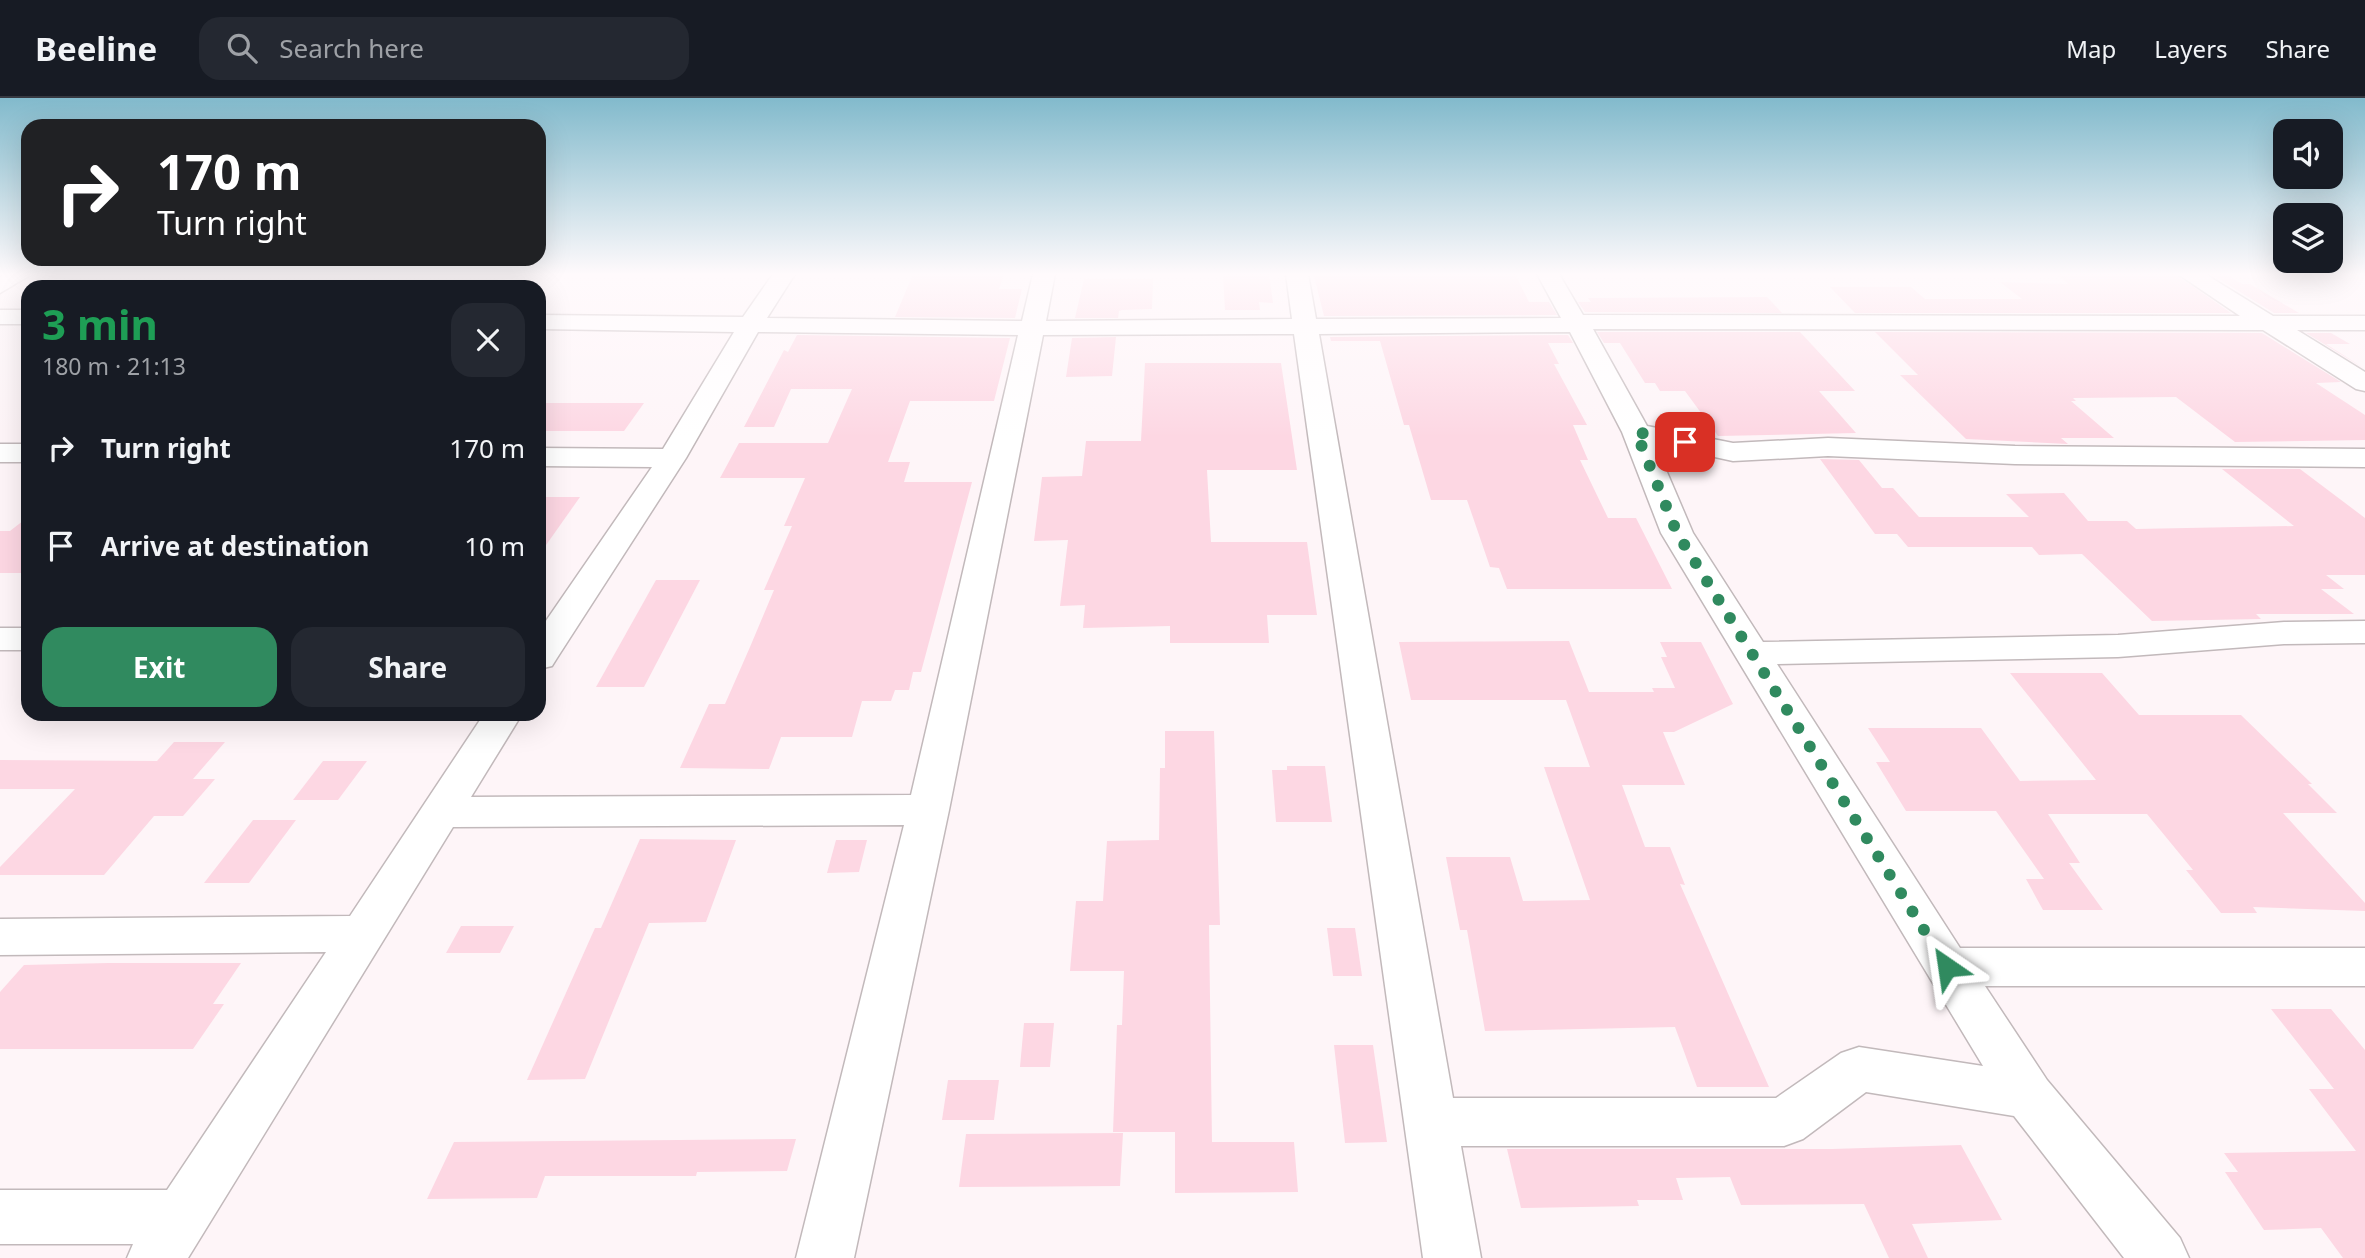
<!DOCTYPE html>
<html lang="en">
<head>
<meta charset="utf-8">
<style>
  body { margin:0; font-family:"Noto Sans",sans-serif; background:#242831; color:#f1f3f6; height:100vh; display:flex; flex-direction:column; font-size:26px; white-space:nowrap }
  * { box-sizing:border-box; margin:0 }
  p { font-size:23px; color:#9ea1a6 }
  .icon { flex:none; width:38px; height:38px; fill:none; stroke:currentColor; stroke-width:2; stroke-linecap:round; stroke-linejoin:round }
  .map { position:relative; flex:1; overflow:hidden }
  .details { position:absolute; left:21px; top:182px; width:525px; height:441px; display:flex; flex-direction:column; background:#171b24; border-radius:21px; box-shadow:0 7px 28px #0002 }
  .details>* { flex:none }
  .hud { position:absolute; left:21px; top:21px; width:525px; height:147px; border-radius:21px; box-shadow:0 7px 28px #0002; background:#202124; color:#fff; overflow:hidden }
  .tools { position:absolute; left:2273px; top:21px; display:grid; gap:14px }
  .tools a { display:grid; place-items:center; width:70px; height:70px; border-radius:14px; background:#171b24; box-shadow:0 7px 28px #0002; font-size:35px }
  .pin { position:absolute; display:grid; place-items:center; width:60px; height:60px; color:#fff; margin:-30px; border-radius:14px; box-shadow:0 4px 10px #0006 }
  .me { position:absolute; width:77px; margin:-38px; rotate:328deg; stroke-linejoin:round; filter:drop-shadow(0 0 5px #0008) }
  .turn { display:flex; align-items:center; gap:24px; height:147px; padding:0 21px; font-size:32px }
  .turn .icon { width:91px; height:91px; stroke-width:2.5 }
  .turn b { display:block; font-size:49px; line-height:60px }
  .round { display:grid; place-items:center; flex:none; width:74px; height:74px; border-radius:21px; background:#242831 }
  .head { display:flex; align-items:center; justify-content:space-between; height:119px; padding:0 21px }
  h1 { font-size:42px; font-weight:700; line-height:52px; color:#1e9e55 }
  .cta { display:flex; gap:14px; margin-top:auto; padding:14px 21px }
  .cta a { flex:1; height:80px; border-radius:21px; background:#308a5f; color:#fff; font-size:28px; font-weight:700; line-height:80px; text-align:center }
  .cta a+a { background:#242831; color:#f1f3f6 }
  ul { padding:0; list-style:none }
  li { display:flex; align-items:center; gap:21px; height:98px; padding:0 21px }
  li div { flex:1 }
  li b { display:block; font-size:26px }
  li em { font-style:normal }
  header { display:flex; align-items:center; gap:42px; box-sizing:border-box; height:98px; padding:0 35px; background:#171b24; border-bottom:2px solid #363941 }
  header strong { font-size:33px }
  nav { display:flex; gap:38px; margin-inline-start:auto; font-size:24px }
  .search { width:490px; height:63px; background:#242831; display:flex; align-items:center; gap:18px; box-sizing:border-box; padding:0 24px; border-radius:21px; color:#9ea1a6; font-size:26px }
  .map>svg:first-child { display:block }
  .building { fill:#fdd7e3 }
  .lines { fill:none; stroke-linecap:round; stroke-linejoin:round }
  .minor-casing { stroke:#c2b9bb; stroke-width:3 }
  .minor { fill:#fff; fill-rule:evenodd }
  .route { stroke:#308a5f; stroke-width:12; stroke-dasharray:0 21.6 }
</style>
</head>
<body>
<header>
<strong>Beeline</strong>
<div class="search"><svg class="icon" aria-label="search" viewBox="0 0 24 24"><circle cx="10" cy="10" r="6"/><path d="M15 15l6 6"/></svg>Search here</div>
<nav><a>Map</a><a>Layers</a><a>Share</a></nav>
</header>
<div class="map">
<svg width="2365" height="1160" viewBox="0 0 2365 1160">
  <rect width="100%" height="100%" fill="#fef5f8"/>
  <!-- building -->
  <g class="building">
    <polygon points="913,176 1004,176 999,191 1022,191 1015,220 895,219"/>
    <polygon points="1223,176 1269,176 1273,205 1259,204 1260,212 1225,212"/>
    <polygon points="1328,176 1515,176 1529,204 1549,204 1557,217 1324,218 1314,178"/>
    <polygon points="2056,176 2175,176 2231,215 1855,215 1830,189 1911,189 1925,201 2022,201 2000,184 2068,186"/>
    <polygon points="2211,176 2226,176 2242,186 2250,186 2299,215 2274,215"/>
    <polygon points="1084,181 1153,181 1152,211 1122,212 1119,213 1118,220 1075,220"/>
    <polygon points="1767,199 1782,215 1585,214 1578,204 1591,204 1588,200"/>
    <polygon points="1597,234 1800,234 1855,293 1819,293 1856,335 1718,338 1685,293 1660,293 1655,285 1645,285 1620,245 1604,245"/>
    <polygon points="1875,234 2262,235 2341,284 2316,285 2365,317 2365,342 2235,344 2176,299 2073,300 2076,303 2071,303 2114,340 2061,340 2068,346 1966,341 1900,277 1918,277"/>
    <polygon points="2306,235 2331,235 2350,246 2326,246 2365,271"/>
    <polygon points="797,237 1010,240 994,303 910,303 888,364 910,364 904,384 972,384 921,574 913,574 909,592 895,592 891,603 862,603 852,639 781,639 769,671 680,670 709,606 725,606 750,549 774,492 764,492 792,428 784,428 805,380 720,380 739,345 828,345 852,291 791,291 774,329 744,329 784,252 788,254"/>
    <polygon points="1568,237 1573,245 1548,245 1559,266 1554,266 1587,327 1573,327 1588,362 1580,362 1608,420 1636,420 1672,491 1507,491 1499,470 1490,469 1467,402 1431,402 1409,327 1404,327 1380,243 1331,243 1330,239"/>
    <polygon points="1116,239 1112,278 1066,279 1072,240"/>
    <polygon points="1145,265 1281,265 1297,372 1207,372 1211,444 1307,444 1317,517 1267,517 1269,545 1170,545 1170,528 1083,530 1085,507 1060,508 1068,442 1034,443 1042,379 1082,378 1086,343 1141,343"/>
    <polygon points="539,305 644,305 624,333 539,333"/>
    <polygon points="1820,361 1859,362 1882,390 1893,390 1919,419 2029,419 2006,396 2064,395 2088,423 2127,423 2136,431 2294,428 2222,371 2300,371 2365,420 2365,477 2326,477 2344,491 2321,491 2354,516 2256,516 2261,521 2152,523 2082,456 2039,457 2032,449 1908,449 1897,436 1875,436"/>
    <polygon points="539,399 580,399 539,457"/>
    <polygon points="28,419 28,475 0,475 0,433 10,433"/>
    <polygon points="656,482 700,482 644,589 596,589"/>
    <polygon points="1569,543 1589,594 1654,594 1652,590 1675,590 1661,559 1667,559 1660,544 1701,544 1733,606 1674,634 1663,634 1685,687 1622,687 1645,749 1670,749 1685,787 1680,786 1769,989 1697,989 1675,929 1485,933 1467,832 1460,832 1446,759 1510,759 1523,803 1590,802 1544,669 1590,669 1566,602 1411,602 1399,544"/>
    <polygon points="2010,575 2102,575 2139,617 2241,617 2312,686 2308,686 2337,715 2283,715 2365,805 2365,813 2253,809 2257,815 2221,815 2186,772 2193,772 2147,716 2048,716 2080,765 2069,765 2103,812 2043,812 2026,781 2044,781 1996,713 1906,713 1876,664 1890,664 1868,630 1981,630 2020,683 2096,682"/>
    <polygon points="1165,633 1214,633 1220,827 1209,827 1212,1044 1294,1044 1298,1094 1175,1095 1175,1034 1113,1034 1117,927 1122,927 1124,873 1070,873 1076,803 1103,803 1107,743 1159,742 1160,670 1165,670"/>
    <polygon points="174,644 225,644 193,681 215,681 183,718 154,718 104,777 0,777 0,769 75,691 0,691 0,662 157,663"/>
    <polygon points="323,663 367,663 338,702 293,702"/>
    <polygon points="1287,668 1325,668 1332,724 1276,724 1272,672 1287,672"/>
    <polygon points="253,722 296,722 249,785 204,785"/>
    <polygon points="640,741 736,742 706,824 649,825 585,981 527,982 595,830 601,830"/>
    <polygon points="836,742 867,742 859,774 827,775"/>
    <polygon points="461,828 514,828 500,855 446,855"/>
    <polygon points="1327,830 1355,830 1362,878 1333,878"/>
    <polygon points="108,865 241,865 213,906 224,906 193,951 0,951 0,894 24,867"/>
    <polygon points="2271,911 2331,911 2365,952 2365,1160 2343,1160 2321,1130 2264,1132 2225,1074 2238,1074 2224,1055 2356,1053 2309,991 2334,991"/>
    <polygon points="1024,925 1054,925 1050,969 1020,969"/>
    <polygon points="1334,947 1373,947 1387,1044 1345,1045"/>
    <polygon points="948,982 999,982 994,1022 942,1022"/>
    <polygon points="1123,1035 1120,1088 959,1089 966,1036"/>
    <polygon points="796,1041 787,1073 697,1074 696,1078 545,1078 537,1100 427,1101 454,1044"/>
    <polygon points="1961,1047 2002,1122 1912,1126 1928,1160 1889,1160 1864,1106 1741,1107 1730,1079 1676,1080 1683,1102 1637,1102 1639,1108 1521,1110 1507,1051 1832,1051"/>
  </g>
  <g class="lines">
    <!-- minor casing -->
    <g class="minor-casing">
      <g id="minor">
        <polygon points="4,176 32,176 0,195 0,179"/>
        <path d="M773,176H795L767,220L1022,223L1033,176H1055L1046,223L1292,221L1286,176H1308L1316,221L1561,220L1537,176H1559L1583,217L2240,218L2178,176H2205L2273,218H2365V232H2297L2365,274V293L2356,291L2263,232L1593,231L1647,328L1733,345L1828,340L2015,348L2365,351V369L2015,366L1828,358L1733,363L1655,346L1693,435L1763,544L2118,537L2284,524L2365,523V545L2284,546L2118,559L1777,566L1960,850H2365V888H1985L2047,982L2180,1140L2189,1160H2124L2014,1018L1866,994L1803,1041L1784,1048H1461L1481,1160H1423L1294,236L1043,237L949,712L854,1160H796L904,727L453,729L188,1160H127L133,1146H0V1092H167L326,854L0,857V821L350,818L484,616H522L471,699L911,697L1018,237L758,234L686,360L557,560L552,568L539,571V533L652,369L539,368V350L663,351L734,234L539,231V217L743,219ZM1570,234L1622,334L1661,435L1983,968L1859,949L1841,955L1776,1000H1453L1319,236Z"/>
        <rect x="0" y="212" width="28" height="14"/>
        <rect x="0" y="346" width="28" height="18"/>
        <rect x="0" y="530" width="28" height="22"/>
      </g>
    </g>
    <!-- minor -->
    <use href="#minor" class="minor"/>
  </g>
  <!-- sky -->
  <linearGradient id="sky" x2="0" y2="1"><stop stop-color="#82bacc"/><stop offset="0.52" stop-color="#fffafc"/><stop offset="1" stop-color="#fffafc" stop-opacity="0"/></linearGradient>
  <rect width="2365" height="339" fill="url(#sky)"/>
  <g class="lines">
    <!-- route -->
    <polyline class="route" points="1685,344 1636,334 1677,435 1947,869"/>
  </g>
</svg>
<div class="tools">
<a><svg class="icon" aria-label="sound" viewBox="0 0 24 24"><path d="M4 9h4l5-4v14l-5-4H4zM17 9q2 3 0 6"/></svg></a>
<a><svg class="icon" aria-label="layers" viewBox="0 0 24 24"><path d="M12 4l9 5-9 5-9-5zM3 14l9 5 9-5"/></svg></a>
</div>
<div class="pin" style="left:1685px;top:344px;background:#d93025"><svg class="icon" aria-label="arrive" viewBox="0 0 24 24"><path d="M6 21V4h12l-3 4 3 4H6"/></svg></div>
<svg class="me" style="left:1947px;top:869px" viewBox="-20 -20 40 40"><path d="M0-17L14 15 0 8-14 15z" fill="#308a5f" stroke="#fff" stroke-width="4"/></svg>
<div class="hud">
<div class="turn"><svg class="icon" aria-label="right" viewBox="0 0 24 24"><path d="M7 20v-9h11M14 6l5 5-5 5"/></svg><div><b>170 m</b>Turn right</div></div>
</div>
<section class="details">
<div class="head"><div><h1>3 min</h1><p>180 m · 21:13</p></div><a class="round"><svg class="icon" aria-label="close" viewBox="0 0 24 24"><path d="M6 6l12 12M18 6L6 18"/></svg></a></div>
<ul>
<li><svg class="icon" aria-label="right" viewBox="0 0 24 24"><path d="M7 20v-9h11M14 6l5 5-5 5"/></svg><div><b>Turn right</b></div><em>170 m</em></li>
<li><svg class="icon" aria-label="arrive" viewBox="0 0 24 24"><path d="M6 21V4h12l-3 4 3 4H6"/></svg><div><b>Arrive at destination</b></div><em>10 m</em></li>
</ul>
<div class="cta"><a>Exit</a><a>Share</a></div>
</section>
</div>
</body>
</html>
